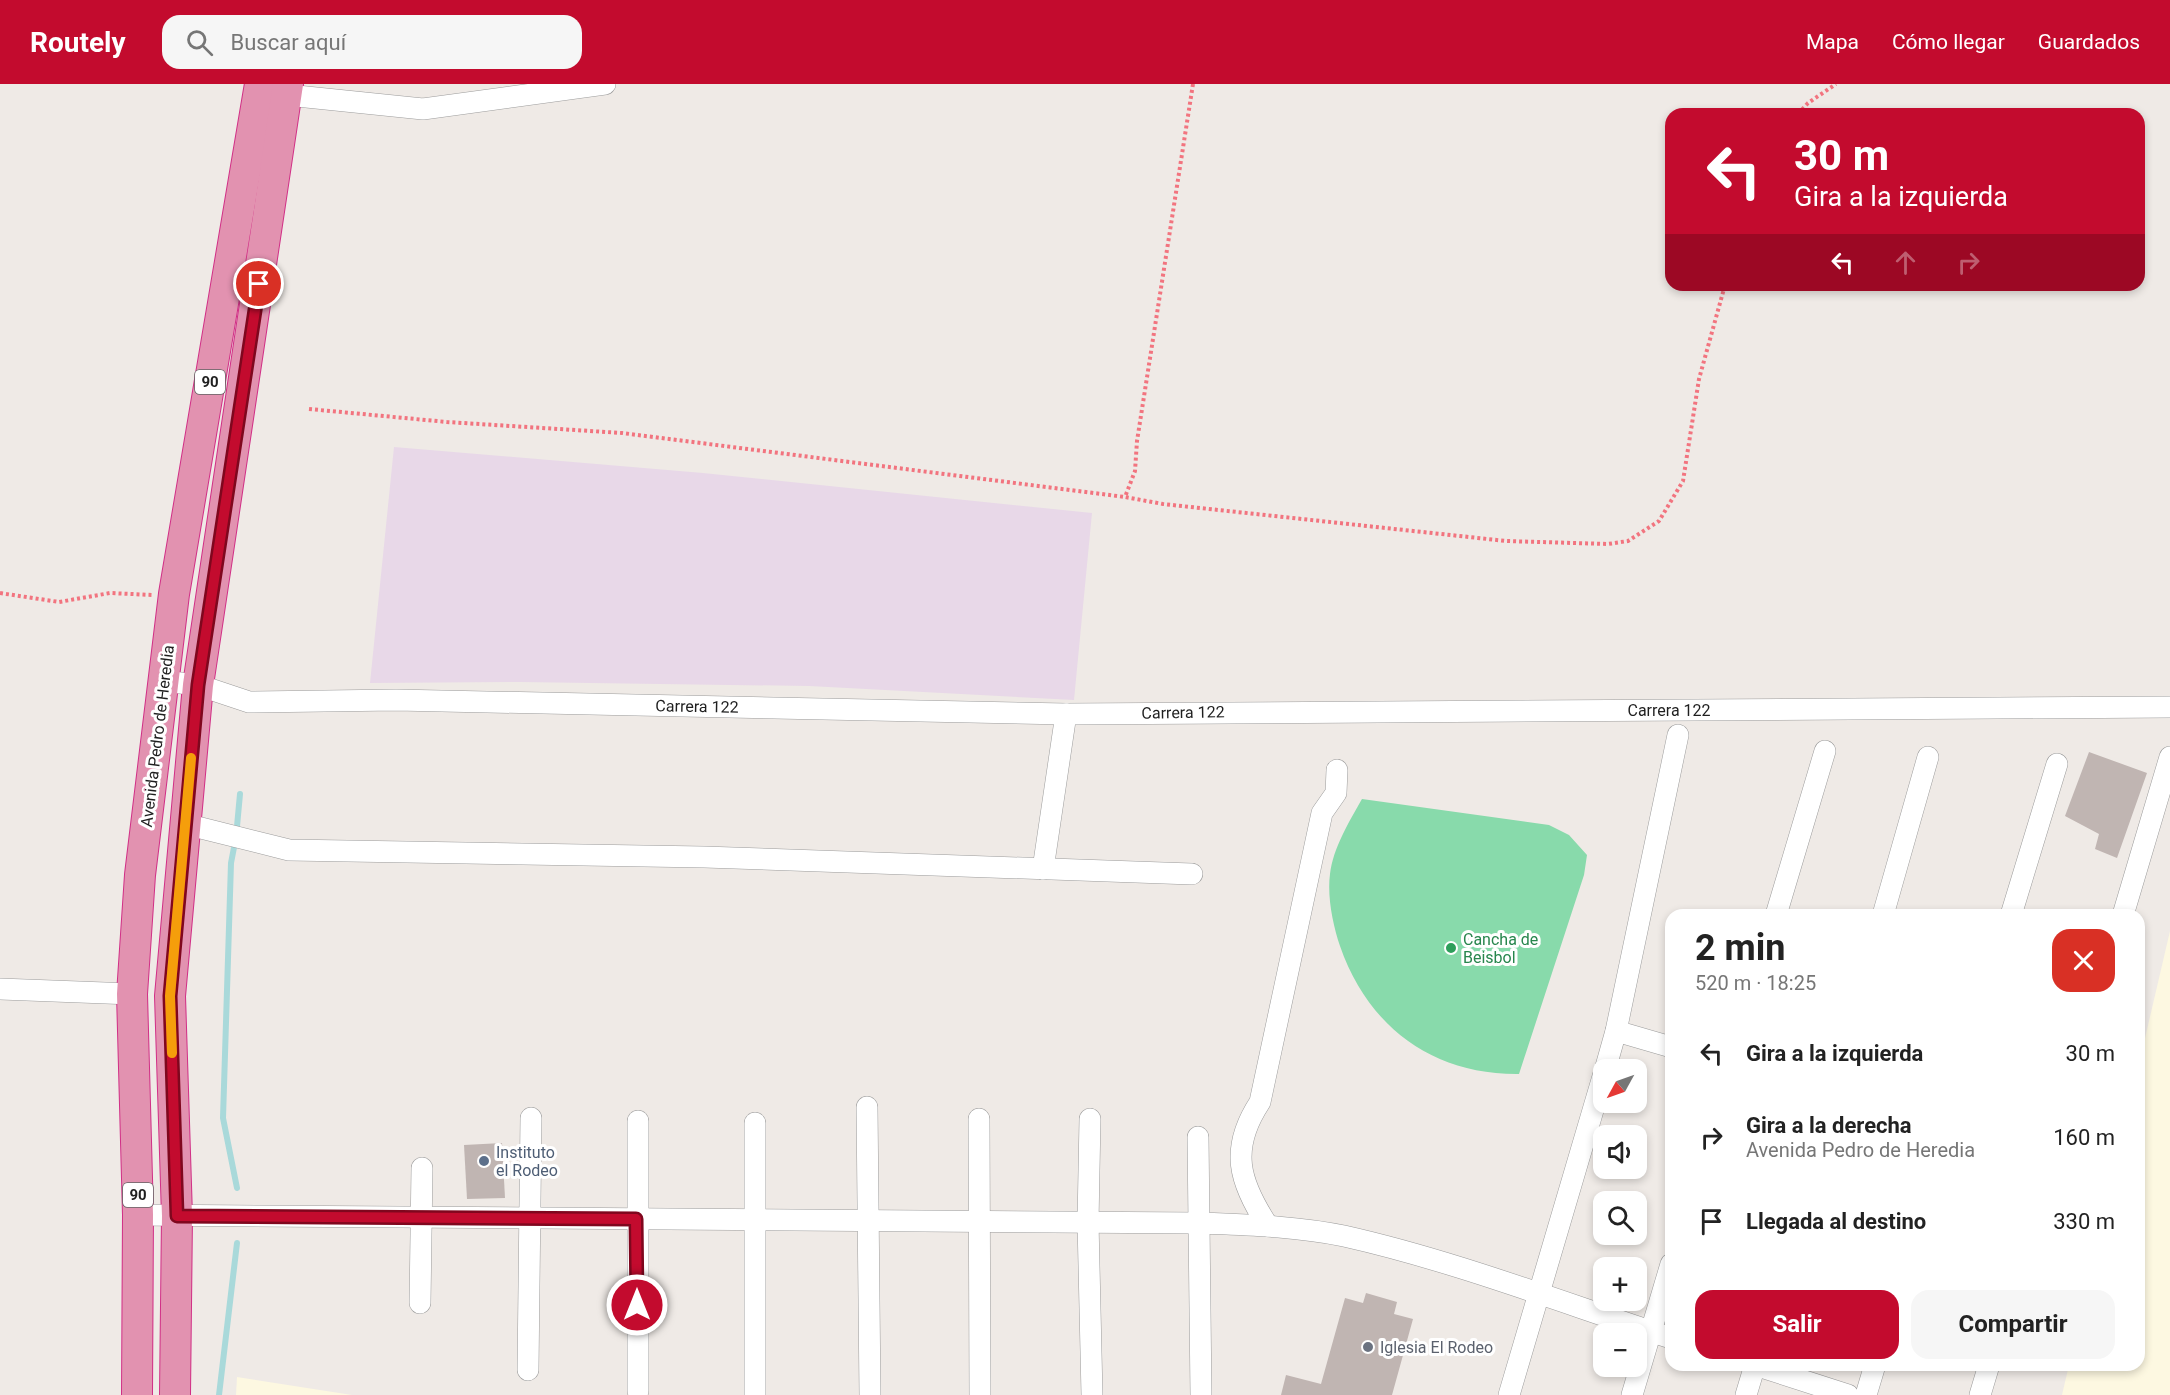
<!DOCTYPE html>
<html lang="es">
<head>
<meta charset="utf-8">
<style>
  body { margin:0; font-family:Roboto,sans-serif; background:#f6f6f6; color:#222; height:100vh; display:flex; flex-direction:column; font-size:22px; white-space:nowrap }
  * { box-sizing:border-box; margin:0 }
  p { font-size:20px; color:#767676 }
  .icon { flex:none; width:33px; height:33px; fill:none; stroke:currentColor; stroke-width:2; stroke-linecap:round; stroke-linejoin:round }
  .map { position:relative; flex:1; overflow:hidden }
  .details { position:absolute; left:1665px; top:825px; width:480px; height:462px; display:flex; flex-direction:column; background:#fff; border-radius:18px; box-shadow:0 3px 9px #0003 }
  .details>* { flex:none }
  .guide { position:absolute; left:1665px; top:24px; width:480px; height:183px; border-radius:18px; box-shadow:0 3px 9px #0003; background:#c30b2e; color:#fff; overflow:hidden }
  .needle { width:39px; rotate:230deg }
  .controls { position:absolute; left:1593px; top:975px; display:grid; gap:12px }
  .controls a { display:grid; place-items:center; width:54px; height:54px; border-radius:12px; background:#fff; box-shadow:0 3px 9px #0003; font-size:30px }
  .pin { position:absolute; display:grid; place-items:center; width:51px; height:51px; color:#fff; margin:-26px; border:3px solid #fff; border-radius:50%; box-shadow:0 2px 6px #0007 }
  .me { position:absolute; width:66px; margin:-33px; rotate:0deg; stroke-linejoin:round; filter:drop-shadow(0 0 4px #0008) }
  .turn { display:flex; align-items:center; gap:21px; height:126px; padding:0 30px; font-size:27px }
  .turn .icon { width:78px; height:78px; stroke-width:2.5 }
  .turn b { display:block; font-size:42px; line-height:51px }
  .lanes { display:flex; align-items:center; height:57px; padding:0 30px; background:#0003; justify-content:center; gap:30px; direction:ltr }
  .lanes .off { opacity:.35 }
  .round { display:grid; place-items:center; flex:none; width:63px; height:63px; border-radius:18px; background:#f6f6f6 }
  .overview { display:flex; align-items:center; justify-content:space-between; height:102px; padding:0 30px }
  h1 { font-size:36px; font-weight:700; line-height:45px }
  .action { display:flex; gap:12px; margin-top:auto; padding:12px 30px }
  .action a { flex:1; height:69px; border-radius:18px; background:#c30b2e; color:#fff; font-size:24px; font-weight:700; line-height:69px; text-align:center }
  .action a+a { background:#f6f6f6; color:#222 }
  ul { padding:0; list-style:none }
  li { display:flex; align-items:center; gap:18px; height:84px; padding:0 30px }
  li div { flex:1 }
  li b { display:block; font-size:22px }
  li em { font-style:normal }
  header { display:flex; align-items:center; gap:36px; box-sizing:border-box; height:84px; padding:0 30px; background:#c30b2e; color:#fff }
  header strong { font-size:28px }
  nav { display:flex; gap:33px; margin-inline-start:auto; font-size:21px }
  .search { width:420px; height:54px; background:#f6f6f6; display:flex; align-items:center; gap:15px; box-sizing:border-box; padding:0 21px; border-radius:18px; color:#767676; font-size:22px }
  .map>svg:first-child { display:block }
  .industrial { fill:#e8d8e8 }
  .education { fill:#fdf8e1 }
  .pitch { fill:#88daab }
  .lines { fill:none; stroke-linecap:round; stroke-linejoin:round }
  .stream { stroke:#a9d9da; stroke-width:6 }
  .building { fill:#c0b5b2 }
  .minor-casing { stroke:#9c9c9c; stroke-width:22 }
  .highway-casing { stroke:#d12f86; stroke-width:32 }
  .path { stroke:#f2747f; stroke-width:4; stroke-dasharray:3 3; stroke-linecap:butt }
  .minor { stroke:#fff; stroke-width:21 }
  .highway { stroke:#e292b0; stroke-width:30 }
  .route-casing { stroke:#7f071e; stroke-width:15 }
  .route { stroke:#c30b2e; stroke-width:10 }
  .slow { stroke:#f59e0b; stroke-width:10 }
  .leisure-dot { fill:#2e9e5b; stroke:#fff; stroke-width:2 }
  .service-dot { fill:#5c6f8a; stroke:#fff; stroke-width:2 }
  .worship-dot { fill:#6b7280; stroke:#fff; stroke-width:2 }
  .labels { text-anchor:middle; stroke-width:6; stroke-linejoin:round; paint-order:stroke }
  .shield { fill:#fff; stroke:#626262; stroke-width:1.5 }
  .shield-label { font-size:15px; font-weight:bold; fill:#1f1f1f }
  .street-label { font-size:16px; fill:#1f1f1f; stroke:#fff }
  .leisure-label { font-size:16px; fill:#27864d; stroke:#fff; text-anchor:start }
  .service-label { font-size:16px; fill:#4e5e75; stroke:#fff; text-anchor:start }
  .worship-label { font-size:16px; fill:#5b616d; stroke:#fff; text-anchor:start }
</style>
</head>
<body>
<header>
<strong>Routely</strong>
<div class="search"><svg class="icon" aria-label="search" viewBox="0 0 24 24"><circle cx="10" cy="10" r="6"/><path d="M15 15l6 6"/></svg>Buscar aquí</div>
<nav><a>Mapa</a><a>Cómo llegar</a><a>Guardados</a></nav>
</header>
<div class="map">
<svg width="2170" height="1311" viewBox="0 0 2170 1311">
  <rect width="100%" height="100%" fill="#efeae6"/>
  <!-- industrial -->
  <polygon class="industrial" points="394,363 703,389 1092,429 1074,616 809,602 520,598 370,599"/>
  <!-- education -->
  <g class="education">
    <polygon points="2170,847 2170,1311 2062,1311 2069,1281 2139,1281 2139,980"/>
    <polygon points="237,1293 352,1311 236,1311"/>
  </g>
  <!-- pitch -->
  <path class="pitch" d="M1362,715L1549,741L1569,751L1587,771L1584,791L1519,990C1433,991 1368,943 1340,862C1333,841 1327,813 1330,790C1333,764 1349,738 1362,715Z"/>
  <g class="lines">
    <!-- stream -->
    <g class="stream">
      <polyline points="237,1104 223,1034 231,779 236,753 240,710"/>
      <polyline points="219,1311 237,1159"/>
    </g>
  </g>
  <!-- building -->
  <g class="building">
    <polygon points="2089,668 2147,689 2117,774 2095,765 2099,750 2065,732"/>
    <polygon points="502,1059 505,1114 467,1115 464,1061"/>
    <polygon points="1366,1209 1397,1218 1394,1230 1413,1235 1392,1311 1281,1311 1286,1291 1321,1300 1345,1214 1363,1219"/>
  </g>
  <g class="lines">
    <!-- minor casing -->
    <g class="minor-casing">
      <g id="minor">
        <polyline points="287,11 423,25 605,0"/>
        <polyline points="163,597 198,601 249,618 396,616 1066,630 2170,623"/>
        <polyline points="185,740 289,766 704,773 1192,790"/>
        <polyline points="1043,785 1066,630"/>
        <polyline points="1776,831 1825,667"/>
        <polyline points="1883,831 1928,673"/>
        <polyline points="2011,831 2057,680"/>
        <polyline points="2123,831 2170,673"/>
        <polyline points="0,905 132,910"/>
        <polyline points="1616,947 1671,963"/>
        <polyline points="1605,986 1616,947 1678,651"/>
        <polyline points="867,1023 870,1311"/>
        <polyline points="979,1035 980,1311"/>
        <polyline points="1090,1035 1088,1138 1092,1311"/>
        <polyline points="638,1037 638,1307"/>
        <polyline points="1198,1053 1201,1311"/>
        <path d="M138,1131L1198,1139C1246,1141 1296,1142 1344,1152C1455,1177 1563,1219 1671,1254"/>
        <path d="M1268,1142C1239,1098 1229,1065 1260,1018L1322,729L1336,709L1337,686"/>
        <polyline points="420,1219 422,1084"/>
        <polyline points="1755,1281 1848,1311"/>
        <polyline points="528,1286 531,1034"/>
        <polyline points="755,1311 755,1039"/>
        <polyline points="1509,1311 1604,989"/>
        <polyline points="1632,1311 1671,1180"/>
        <polyline points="1746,1311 1755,1281"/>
        <polyline points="1866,1311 1875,1281"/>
        <polyline points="1980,1311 1989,1281"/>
      </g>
    </g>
    <!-- highway casing -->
    <g class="highway-casing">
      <g id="highway">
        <polyline points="137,1311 138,1131 132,910 140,791 174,510 260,0"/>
        <polyline points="175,1311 177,1132 170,912 198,601 288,0"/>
      </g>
    </g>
    <!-- path -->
    <g class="path">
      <polyline points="1193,0 1137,357 1135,387 1125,413 1163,420 1506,457 1608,460 1628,457 1659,437 1683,397 1699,295 1725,201"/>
      <polyline points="1798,30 1808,19 1836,0"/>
      <polyline points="309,325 447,338 622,349 1125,413"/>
      <polyline points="0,509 59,518 110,509 152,511"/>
    </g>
    <!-- minor -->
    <use href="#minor" class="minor"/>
    <!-- highway -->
    <use href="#highway" class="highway"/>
  </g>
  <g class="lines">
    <!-- route casing -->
    <g class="route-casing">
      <polyline id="route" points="259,200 198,601 172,890 170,912 177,1132 636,1135 637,1221"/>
    </g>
    <!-- route -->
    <use href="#route" class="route"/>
    <!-- slow -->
    <polyline class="slow" points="172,969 170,912 191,674"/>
  </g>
  <!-- markers -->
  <circle class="leisure-dot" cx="1451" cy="864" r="6"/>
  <circle class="service-dot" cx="484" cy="1077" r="6"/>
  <circle class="worship-dot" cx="1368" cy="1263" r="6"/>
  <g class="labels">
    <!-- shield labels -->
    <g class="shield">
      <rect x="195" y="286" width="30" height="24" rx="4.5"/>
      <rect x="123" y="1099" width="30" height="24" rx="4.5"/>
    </g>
    <g class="shield-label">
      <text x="210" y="303">90</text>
      <text x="138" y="1116">90</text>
    </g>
    <!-- street labels -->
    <g class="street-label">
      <text transform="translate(697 622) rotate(1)" y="6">Carrera 122</text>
      <text x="1669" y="632">Carrera 122</text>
      <text transform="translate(1183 628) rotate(-1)" y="6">Carrera 122</text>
      <text transform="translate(157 652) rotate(-83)" y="6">Avenida Pedro de Heredia</text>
    </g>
    <!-- leisure labels -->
    <g class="leisure-label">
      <text x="1463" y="861">Cancha de<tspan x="1463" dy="18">Beisbol</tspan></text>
    </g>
    <!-- service labels -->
    <g class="service-label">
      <text x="496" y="1074">Instituto<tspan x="496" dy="18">el Rodeo</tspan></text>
    </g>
    <!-- worship labels -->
    <g class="worship-label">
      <text x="1380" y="1269">Iglesia El Rodeo</text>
    </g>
  </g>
</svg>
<div class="controls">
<a><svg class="needle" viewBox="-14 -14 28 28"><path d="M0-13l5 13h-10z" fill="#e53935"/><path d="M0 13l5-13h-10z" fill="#767676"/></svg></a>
<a><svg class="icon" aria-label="sound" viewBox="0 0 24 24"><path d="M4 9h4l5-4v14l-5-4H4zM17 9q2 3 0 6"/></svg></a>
<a><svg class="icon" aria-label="search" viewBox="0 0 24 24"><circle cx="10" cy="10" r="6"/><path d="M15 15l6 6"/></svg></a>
<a>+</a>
<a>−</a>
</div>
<div class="pin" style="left:259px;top:200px;background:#d93025"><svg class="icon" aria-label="arrive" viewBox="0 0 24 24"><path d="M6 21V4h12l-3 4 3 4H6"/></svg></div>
<svg class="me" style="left:637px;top:1221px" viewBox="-20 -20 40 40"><circle r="17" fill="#c30b2e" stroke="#fff" stroke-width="3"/><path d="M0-11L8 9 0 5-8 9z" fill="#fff"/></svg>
<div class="guide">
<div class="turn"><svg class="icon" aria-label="left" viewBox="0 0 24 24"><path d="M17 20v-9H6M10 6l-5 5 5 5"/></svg><div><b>30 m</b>Gira a la izquierda</div></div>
<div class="lanes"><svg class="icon" aria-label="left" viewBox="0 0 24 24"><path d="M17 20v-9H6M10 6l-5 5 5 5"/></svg><svg class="icon off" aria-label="ahead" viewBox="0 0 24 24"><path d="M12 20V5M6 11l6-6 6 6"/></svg><svg class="icon off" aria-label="right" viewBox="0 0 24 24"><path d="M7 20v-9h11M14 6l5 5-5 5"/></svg></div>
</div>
<section class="details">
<div class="overview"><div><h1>2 min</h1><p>520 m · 18:25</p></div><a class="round" style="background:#d93025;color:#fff"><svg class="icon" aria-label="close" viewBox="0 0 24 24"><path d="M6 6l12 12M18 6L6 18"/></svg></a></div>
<ul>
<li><svg class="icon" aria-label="left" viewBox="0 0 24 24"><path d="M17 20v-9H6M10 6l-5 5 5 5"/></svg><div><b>Gira a la izquierda</b></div><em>30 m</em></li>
<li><svg class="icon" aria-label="right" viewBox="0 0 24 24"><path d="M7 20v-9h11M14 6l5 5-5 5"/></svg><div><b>Gira a la derecha</b><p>Avenida Pedro de Heredia</p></div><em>160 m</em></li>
<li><svg class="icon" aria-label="arrive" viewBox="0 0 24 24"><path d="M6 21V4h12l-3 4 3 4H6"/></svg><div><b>Llegada al destino</b></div><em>330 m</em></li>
</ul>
<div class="action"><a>Salir</a><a>Compartir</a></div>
</section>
</div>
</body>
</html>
